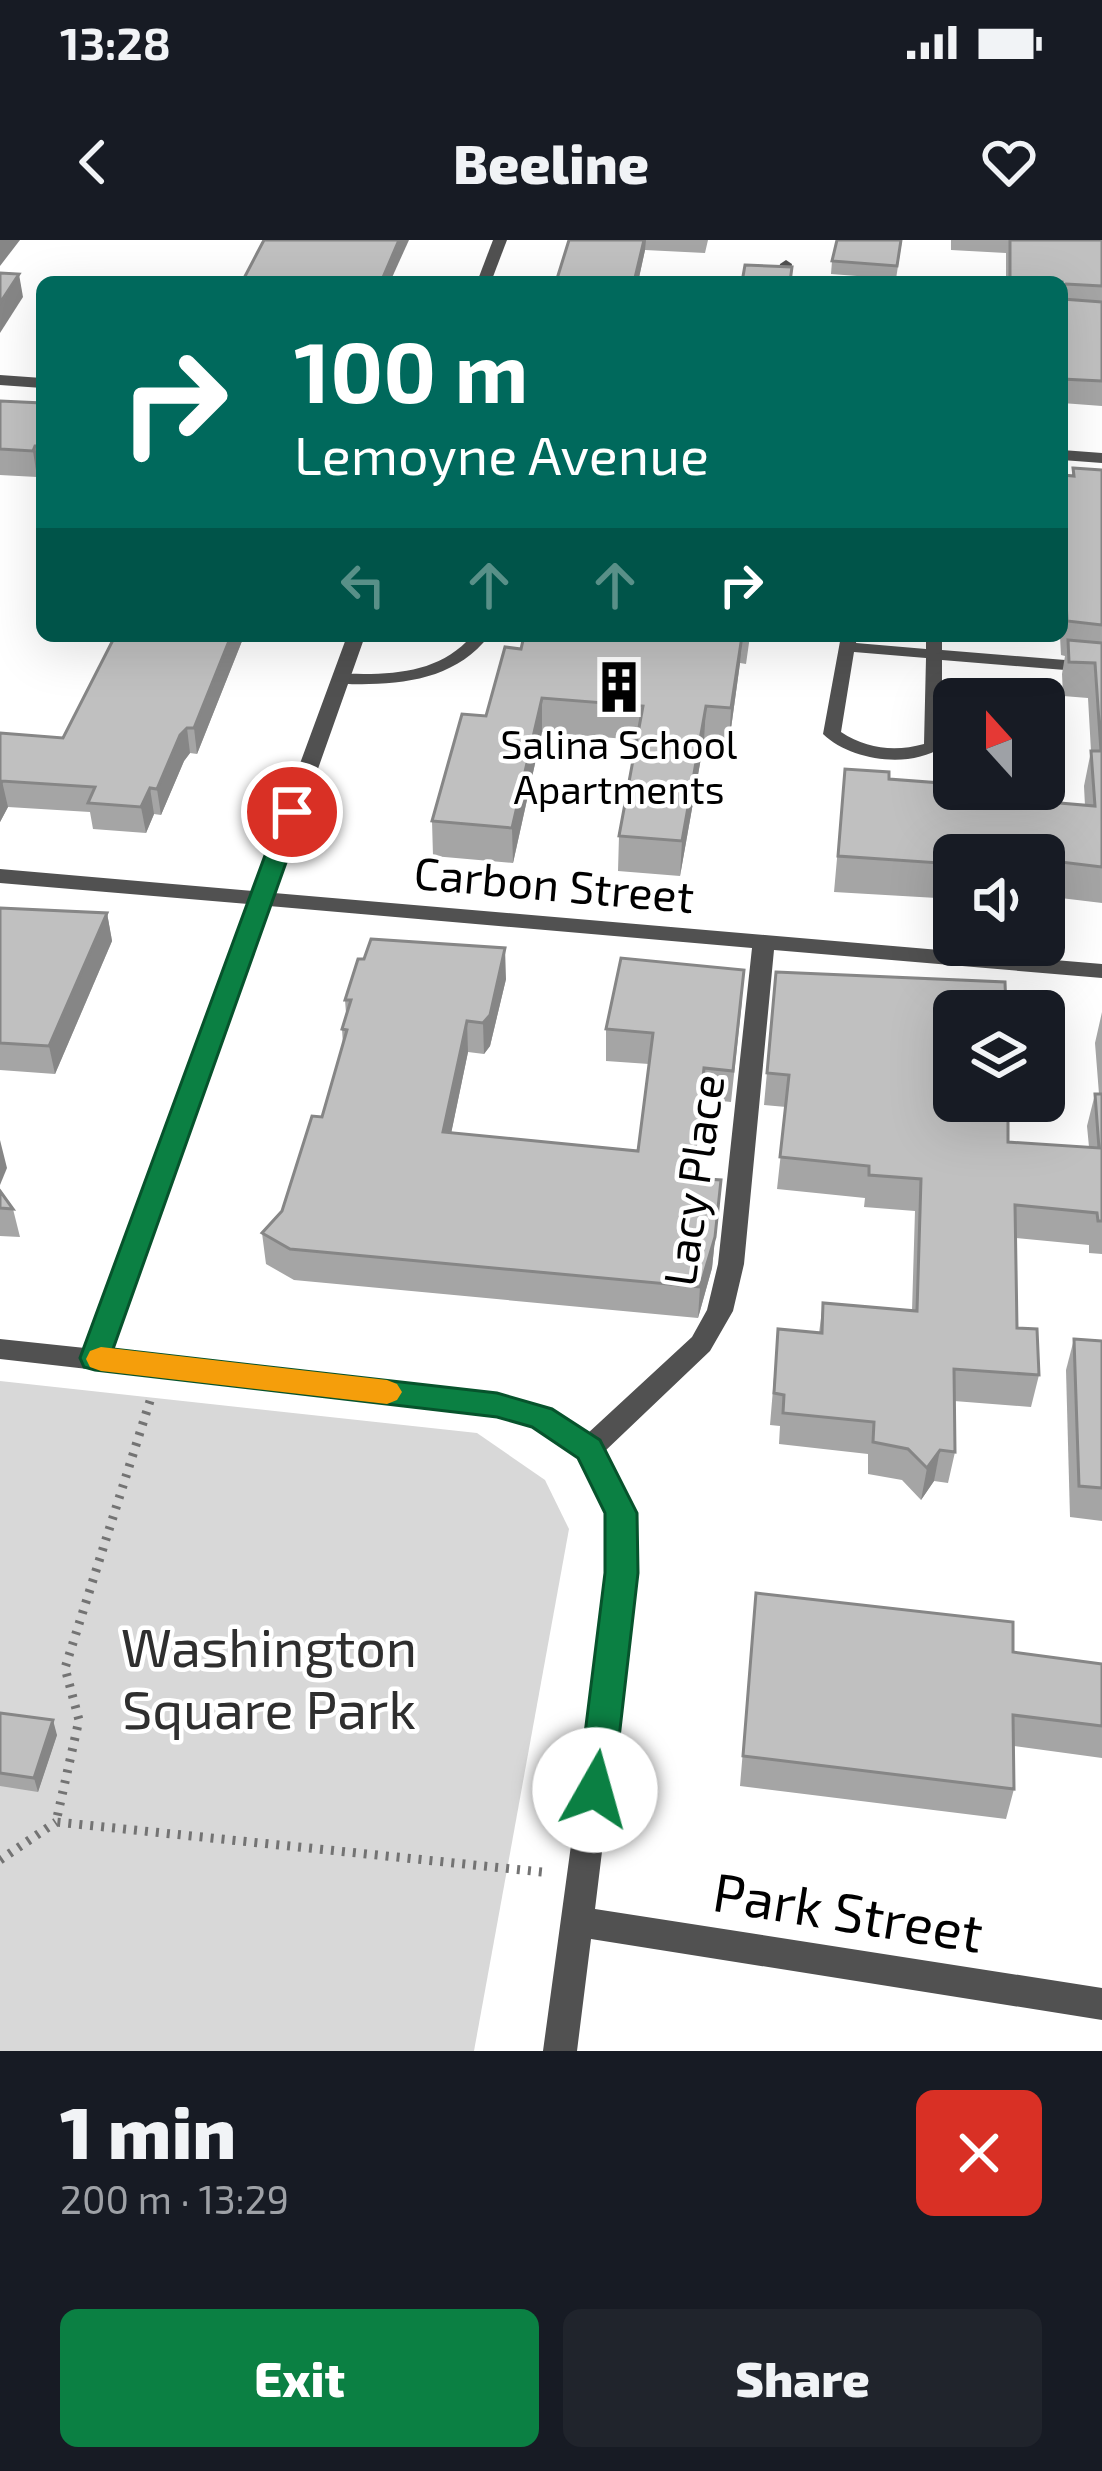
<!DOCTYPE html>
<html lang="en">
<head>
<meta charset="utf-8">
<style>
  body { margin:0; font-family:"Exo 2",sans-serif; background:#20242c; color:#f1f3f6; height:100vh; display:flex; flex-direction:column; font-size:45px; white-space:nowrap }
  * { box-sizing:border-box; margin:0 }
  p { font-size:39px; color:#9ea1a6 }
  .icon { flex:none; width:66px; height:66px; fill:none; stroke:currentColor; stroke-width:2; stroke-linecap:round; stroke-linejoin:round }
  .map { position:relative; height:1811px; overflow:hidden }
  .side { display:flex; flex-direction:column; background:#171b24; flex:1 }
  .side>* { flex:none }
  .hud { position:absolute; left:36px; top:36px; width:1032px; height:366px; border-radius:18px; box-shadow:0 12px 48px #0002; background:#00695c; color:#fff; overflow:hidden }
  .needle { width:78px; rotate:339deg }
  .buttons { position:absolute; left:933px; top:438px; display:grid; gap:24px }
  .buttons a { display:grid; place-items:center; width:132px; height:132px; border-radius:18px; background:#171b24; box-shadow:0 12px 48px #0002; font-size:60px }
  .pin { position:absolute; display:grid; place-items:center; width:102px; height:102px; color:#fff; margin:-51px; border:6px solid #fff; border-radius:50%; box-shadow:0 3px 12px #0007 }
  .me { position:absolute; width:132px; margin:-66px; rotate:7deg; stroke-linejoin:round; filter:drop-shadow(0 0 9px #0008) }
  .turn { display:flex; align-items:center; gap:42px; height:252px; padding:0 60px; font-size:54px }
  .turn .icon { width:156px; height:156px; stroke-width:2.5 }
  .turn b { display:block; font-size:84px; line-height:102px }
  .lanes { display:flex; align-items:center; height:114px; padding:0 60px; background:#0003; justify-content:center; gap:60px; direction:ltr }
  .lanes .off { opacity:.35 }
  .round { display:grid; place-items:center; flex:none; width:126px; height:126px; border-radius:18px; background:#20242c }
  .summary { display:flex; align-items:center; justify-content:space-between; height:204px; padding:0 60px }
  h1 { font-size:72px; font-weight:800; line-height:90px }
  .button { display:flex; gap:24px; margin-top:auto; padding:24px 60px }
  .button a { flex:1; height:138px; border-radius:18px; background:#0b8043; color:#fff; font-size:48px; font-weight:800; line-height:138px; text-align:center }
  .button a+a { background:#20242c; color:#f1f3f6 }
  .status { display:flex; justify-content:space-between; align-items:center; height:84px; padding:0 60px; background:#171b24; direction:ltr }
  .status svg { height:33px; fill:currentColor }
  header { display:flex; justify-content:space-between; align-items:center; height:156px; padding:0 60px; background:#171b24; font-size:54px; font-weight:800 }
  .map>svg:first-child { display:block }
  .green { fill:#d8d8d8 }
  .lines { fill:none; stroke-linecap:round; stroke-linejoin:round }
  .path { stroke:#737373; stroke-width:9; stroke-dasharray:3 8; stroke-linecap:butt }
  .service { fill:#515151; fill-rule:evenodd }
  .minor { fill:#515151; fill-rule:evenodd }
  .wall { fill:#a5a5a5 }
  .shaded-wall { fill:#868686 }
  .building { fill:#c0c0c0; stroke:#868686; stroke-width:3 }
  .route { fill:#0b8043; stroke:#07532c; stroke-width:3 }
  .slow { fill:#f59e0b }
  .labels { text-anchor:middle; stroke-width:9; stroke-linejoin:round; paint-order:stroke }
  .far-poi-label { font-size:39px; fill:#000; stroke:#fff }
  .street-label { font-size:45px; fill:#000; stroke:#fff }
  .near-park-label { font-size:54px; fill:#2f2f2f; stroke:#fff }
  .near-street-label { font-size:54px; fill:#000; stroke:#fff }
</style>
</head>
<body>
<div class="status"><b>13:28</b><svg viewBox="0 0 49 12"><path d="M0 12V9h3v3zM5 12V6h3v6zM10 12V3h3v9zM15 12V0h3v12zM26 1h20v11H26zM47 4h2v5h-2z"/></svg></div>
<header><svg class="icon" aria-label="back" viewBox="0 0 24 24"><path d="M15 5l-7 7 7 7"/></svg>Beeline<svg class="icon" aria-label="heart" viewBox="0 0 24 24"><path d="M12 20l-8-8c-3-5 5-10 8-4 3-6 11-1 8 4z"/></svg></header>
<div class="map">
<svg width="1102" height="1811" viewBox="0 0 1102 1811">
  <rect width="100%" height="100%" fill="#fff"/>
  <!-- green -->
  <polygon class="green" points="0,1141 477,1193 545,1240 569,1289 474,1811 0,1811"/>
  <g class="lines">
    <!-- path -->
    <g class="path">
      <polyline points="150,1161 65,1428 79,1480 56,1582 542,1632"/>
      <polyline points="0,1620 56,1582"/>
    </g>
    <!-- service -->
    <g class="service">
      <polygon points="786,20 792,24 789,42 777,42 780,24"/>
      <path d="M472,396H489C459,434 416,443 369,444C356,444 343,446 333,439C344,432 357,434 371,434C411,433 445,426 472,396Z"/>
      <path d="M841,396H857L856,403L926,409V396H942V410L1102,423V433L942,420V507C910,529 851,521 823,494ZM854,412L926,418L924,504C895,512 867,509 841,492Z"/>
    </g>
    <!-- minor -->
    <g class="minor">
      <polygon points="493,0 507,0 491,42 477,42"/>
      <polygon points="0,135 42,138 42,148 0,145"/>
      <polygon points="1062,210 1102,213 1102,223 1062,220"/>
      <path d="M347,396H365L274,653L1102,724V738L774,710L744,1024L733,1071L710,1111L604,1212L635,1273L636,1333L595,1669L1102,1748V1780L591,1699L577,1811H543L608,1333L607,1273L579,1217L532,1186L497,1176L0,1119V1099L85,1108L248,664L0,643V629L253,651ZM269,666L752,708L718,1024L707,1070L692,1097L587,1194L551,1170L497,1154L111,1111Z"/>
    </g>
  </g>
  <!-- wall -->
  <g class="wall">
    <polygon points="569,0 708,0 705,13 645,10 638,42 556,42"/>
    <polygon points="902,0 896,39 831,34 832,21"/>
    <polygon points="951,0 1102,0 1102,166 1062,163 1062,42 1006,42 1006,13 951,10"/>
    <polygon points="0,161 42,163 42,232 40,232 37,237 0,235"/>
    <polygon points="1073,228 1102,230 1102,663 1044,656 1044,615 954,615 954,659 834,652 845,529 889,539 972,551 988,557 1085,566 1084,546 1091,511 1088,458 1063,456 1062,434 1065,416 1061,415 1060,396 1062,396 1062,235 1072,236"/>
    <polygon points="244,396 197,514 190,513 184,521 161,575 154,574 146,593 93,589 90,572 8,567 0,582 0,493 63,498"/>
    <polygon points="524,396 750,396 746,424 740,423 729,503 704,501 680,636 618,631 619,596 637,500 542,492 513,623 433,616 432,581 521,409"/>
    <polygon points="0,668 107,673 112,701 55,834 0,830"/>
    <polygon points="776,732 1008,902 1089,907 1087,886 1095,854 1099,854 1095,803 1102,772 1102,1014 1089,1013 1089,1005 1016,998 1017,1088 1039,1135 1031,1167 954,1161 955,1212 948,1243 934,1241 921,1260 902,1240 868,1234 868,1214 779,1204 780,1186 770,1185 778,1089 819,1093 823,1063 912,1071 915,971 864,967 865,958 777,949 786,867 764,865"/>
    <polygon points="506,739 490,806 484,814 468,812 451,893 638,911 649,824 606,821 606,789 742,761 731,862 702,859 693,938 721,940 712,1028 698,1078 294,1040 266,1024 262,993 282,971 322,877 343,805 342,789 346,773 345,760"/>
    <polygon points="0,951 13,969 20,997 0,996"/>
    <polygon points="1074,1099 1102,1101 1102,1281 1070,1277 1066,1130"/>
    <polygon points="756,1353 1013,1412 1102,1424 1102,1518 1014,1506 1014,1549 1006,1579 740,1546"/>
    <polygon points="0,1473 57,1495 38,1552 0,1546"/>
  </g>
  <!-- shaded-wall -->
  <g class="shaded-wall">
    <polygon points="0,0 20,0 0,26"/>
    <polygon points="399,0 409,0 390,42 381,42"/>
    <polygon points="644,0 646,0 645,10 638,42 634,42"/>
    <polygon points="19,34 23,57 0,93 0,63"/>
    <polygon points="35,206 40,232 37,237 33,211"/>
    <polygon points="231,396 244,396 197,514 194,488"/>
    <polygon points="742,396 740,423 729,503 731,468"/>
    <polygon points="542,458 542,492 513,623 512,588"/>
    <polygon points="706,466 704,501 680,636 682,601"/>
    <polygon points="187,488 190,513 184,521 161,575 157,549 180,495"/>
    <polygon points="2,541 8,567 0,582 0,546"/>
    <polygon points="150,548 154,574 146,593 141,567"/>
    <polygon points="107,673 112,701 55,834 49,806"/>
    <polygon points="505,708 506,739 490,806 484,814 483,783"/>
    <polygon points="467,781 468,812 445,923 443,892"/>
    <polygon points="0,900 7,928 0,945"/>
    <polygon points="721,940 712,1028 698,1078 700,1047"/>
    <polygon points="940,1210 934,1241 921,1260 927,1228"/>
    <polygon points="53,1480 57,1495 38,1552 34,1538"/>
  </g>
  <!-- building -->
  <g class="building">
    <polygon points="264,0 399,0 381,42 242,42"/>
    <polygon points="569,0 644,0 634,42 556,42"/>
    <polygon points="837,0 901,0 897,26 832,21"/>
    <polygon points="1010,0 1102,0 1102,46 1066,44 1062,48 1062,42 1010,42"/>
    <polygon points="745,25 792,27 790,42 742,42"/>
    <polygon points="0,33 19,34 0,63"/>
    <polygon points="1062,53 1063,59 1102,62 1102,141 1062,139"/>
    <polygon points="0,161 42,163 42,206 35,206 33,211 0,209"/>
    <polygon points="1073,228 1102,230 1102,385 1067,381 1064,317 1062,317 1062,235 1074,236"/>
    <polygon points="115,396 231,396 194,488 187,488 180,495 157,549 150,548 141,567 88,563 95,547 2,541 0,546 0,493 63,498"/>
    <polygon points="524,396 742,396 731,468 706,466 682,601 619,596 643,466 542,458 512,588 432,581 462,474 486,476 505,407 521,409"/>
    <polygon points="1068,400 1102,403 1102,627 1044,620 1044,615 954,615 954,624 838,616 845,529 889,532 889,539 954,544 954,549 972,549 972,551 988,552 988,557 1095,566 1091,511 1101,511 1095,423 1069,422"/>
    <polygon points="0,668 107,673 49,806 0,803"/>
    <polygon points="371,699 505,708 490,775 483,783 467,781 443,892 638,911 653,793 606,789 621,718 744,730 733,831 704,828 692,938 721,940 715,997 700,1047 290,1009 262,993 282,971 312,876 322,877 347,790 342,789 351,760 345,760 358,719 364,719"/>
    <polygon points="776,732 1005,742 1006,771 954,771 954,861 1008,861 1008,902 1099,908 1095,854 1102,854 1102,981 1098,981 1097,973 1015,965 1017,1088 1037,1089 1039,1135 954,1129 955,1212 940,1210 927,1228 908,1209 873,1202 874,1182 783,1173 784,1155 774,1153 778,1089 822,1093 823,1063 917,1071 921,939 869,935 869,926 780,917 789,835 767,833"/>
    <polygon points="0,951 13,969 0,968"/>
    <polygon points="1074,1099 1102,1101 1102,1248 1079,1246"/>
    <polygon points="756,1353 1013,1382 1013,1412 1102,1424 1102,1486 1013,1475 1014,1549 743,1516"/>
    <polygon points="0,1473 53,1480 34,1538 0,1533"/>
  </g>
  <!-- route -->
  <polygon class="route" points="292,565 304,572 113,1109 497,1153 552,1169 600,1200 637,1273 638,1333 613,1550 608,1561 595,1566 583,1561 578,1550 605,1333 605,1273 578,1218 532,1187 497,1177 95,1130 84,1127 80,1118 281,572"/>
  <!-- slow -->
  <polygon class="slow" points="101,1107 387,1140 397,1144 402,1152 397,1160 387,1164 101,1131 90,1127 86,1119 90,1111"/>
  <!-- icons -->
  <defs>
    <g id="building-bare" transform="scale(4.14)"><path d="M-4-6H4V6H1V3H-1V6H-4ZM-2.5-4.3h1.7v1.8h-1.7ZM.8-4.3h1.7v1.8H.8ZM-2.5-1h1.7V.8h-1.7ZM.8-1h1.7V.8H.8Z" fill="#000" stroke="#fff" stroke-width="2.5" paint-order="stroke"/></g>
  </defs>
  <g fill-rule="evenodd">
    <use href="#building-bare" x="619" y="447"/>
  </g>
  <g class="labels">
    <!-- far-poi labels -->
    <g class="far-poi-label">
      <text x="619" y="519">Salina School<tspan x="619" dy="45">Apartments</tspan></text>
    </g>
    <!-- street labels -->
    <g class="street-label">
      <text transform="translate(554 645) rotate(5)" y="16">Carbon Street</text>
      <text transform="translate(694 940) rotate(-82)" y="16">Lacy Place</text>
    </g>
    <!-- near-park labels -->
    <g class="near-park-label">
      <text x="269" y="1427">Washington<tspan x="269" dy="62">Square Park</tspan></text>
    </g>
    <!-- near-street labels -->
    <g class="near-street-label">
      <text transform="translate(848 1673) rotate(9)" y="19">Park Street</text>
    </g>
  </g>
</svg>
<div class="buttons">
<a><svg class="needle" viewBox="-14 -14 28 28"><path d="M0-13l5 13h-10z" fill="#e53935"/><path d="M0 13l5-13h-10z" fill="#9ea1a6"/></svg></a>
<a><svg class="icon" aria-label="sound" viewBox="0 0 24 24"><path d="M4 9h4l5-4v14l-5-4H4zM17 9q2 3 0 6"/></svg></a>
<a><svg class="icon" aria-label="layers" viewBox="0 0 24 24"><path d="M12 4l9 5-9 5-9-5zM3 14l9 5 9-5"/></svg></a>
</div>
<div class="pin" style="left:292px;top:572px;background:#d93025"><svg class="icon" aria-label="arrive" viewBox="0 0 24 24"><path d="M6 21V4h12l-3 4 3 4H6"/></svg></div>
<svg class="me" style="left:595px;top:1550px" viewBox="-20 -20 40 40"><circle r="19" fill="#fff"/><path d="M0-13L10 11 0 6-10 11z" fill="#0b8043"/></svg>
<div class="hud">
<div class="turn"><svg class="icon" aria-label="right" viewBox="0 0 24 24"><path d="M7 20v-9h11M14 6l5 5-5 5"/></svg><div><b>100 m</b>Lemoyne Avenue</div></div>
<div class="lanes"><svg class="icon off" aria-label="left" viewBox="0 0 24 24"><path d="M17 20v-9H6M10 6l-5 5 5 5"/></svg><svg class="icon off" aria-label="ahead" viewBox="0 0 24 24"><path d="M12 20V5M6 11l6-6 6 6"/></svg><svg class="icon off" aria-label="ahead" viewBox="0 0 24 24"><path d="M12 20V5M6 11l6-6 6 6"/></svg><svg class="icon" aria-label="right" viewBox="0 0 24 24"><path d="M7 20v-9h11M14 6l5 5-5 5"/></svg></div>
</div>
</div>
<section class="side">
<div class="summary"><div><h1>1 min</h1><p>200 m · 13:29</p></div><a class="round" style="background:#d93025;color:#fff"><svg class="icon" aria-label="close" viewBox="0 0 24 24"><path d="M6 6l12 12M18 6L6 18"/></svg></a></div>
<div class="button"><a>Exit</a><a>Share</a></div>
</section>
</body>
</html>
